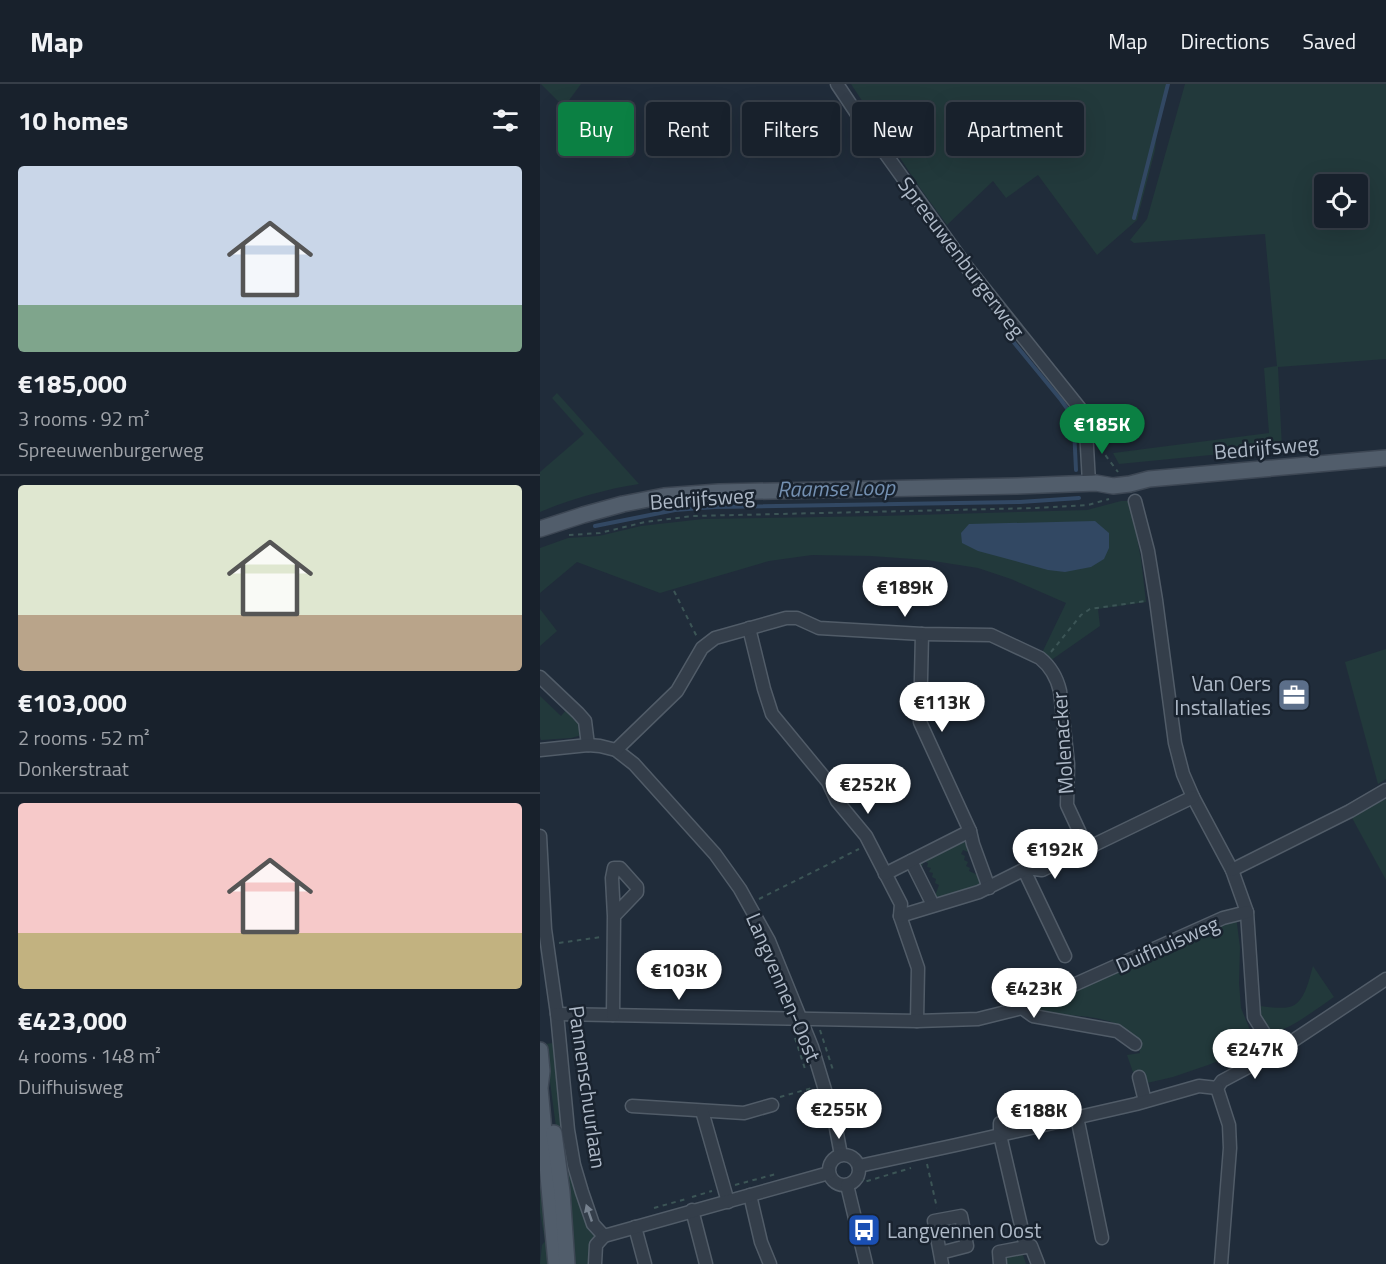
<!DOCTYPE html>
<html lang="en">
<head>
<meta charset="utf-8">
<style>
  body { margin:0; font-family:"Titillium Web",sans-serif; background:#212934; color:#f1f3f6; height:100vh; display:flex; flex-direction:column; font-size:22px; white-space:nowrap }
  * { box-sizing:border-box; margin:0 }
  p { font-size:20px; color:#9fa3a9 }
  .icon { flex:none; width:33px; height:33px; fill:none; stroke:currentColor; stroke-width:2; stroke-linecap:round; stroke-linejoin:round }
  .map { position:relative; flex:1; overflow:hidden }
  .details { display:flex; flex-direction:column; background:#18212c; width:540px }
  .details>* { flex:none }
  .banner { position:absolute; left:18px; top:18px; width:570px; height:54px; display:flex; gap:12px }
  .fabs { position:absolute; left:774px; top:90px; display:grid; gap:12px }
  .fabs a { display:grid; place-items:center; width:54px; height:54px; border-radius:6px; background:#18212c; box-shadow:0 6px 24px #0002,0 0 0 2px #363e48; font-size:30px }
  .price { position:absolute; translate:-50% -51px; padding:0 14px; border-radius:21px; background:#fff; color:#222; font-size:20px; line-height:39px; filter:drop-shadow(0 2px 3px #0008) }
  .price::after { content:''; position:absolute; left:50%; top:36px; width:18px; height:14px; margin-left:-9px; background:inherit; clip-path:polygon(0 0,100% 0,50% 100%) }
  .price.on { background:#0b8043; color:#fff }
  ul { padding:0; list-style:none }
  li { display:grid; align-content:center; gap:12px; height:318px; padding:0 18px }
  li+li { border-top:2px solid #363e48 }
  li span { display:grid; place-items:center; height:186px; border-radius:6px; color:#555 }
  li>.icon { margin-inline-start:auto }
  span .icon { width:108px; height:108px; fill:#fffc; stroke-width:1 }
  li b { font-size:26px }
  h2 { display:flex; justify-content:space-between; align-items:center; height:72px; padding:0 18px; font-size:26px }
  .pill { padding:0 21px; border-radius:6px; background:#18212c; box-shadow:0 6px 24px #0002,0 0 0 2px #363e48; font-size:21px; line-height:54px }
  .pill.on { background:#0b8043; color:#fff }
  header { display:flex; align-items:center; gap:36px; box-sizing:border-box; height:84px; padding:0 30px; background:#18212c; border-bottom:2px solid #363e48 }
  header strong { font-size:28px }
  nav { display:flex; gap:33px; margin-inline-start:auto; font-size:21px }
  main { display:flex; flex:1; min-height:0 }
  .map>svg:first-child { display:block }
  .green { fill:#22393b; fill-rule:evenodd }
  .water { fill:#324863 }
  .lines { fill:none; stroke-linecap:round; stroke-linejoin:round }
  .stream { stroke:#324863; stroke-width:4 }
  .minor-casing { stroke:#515c68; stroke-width:15 }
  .major-casing { stroke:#3d4754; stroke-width:18 }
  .path { stroke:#3c5556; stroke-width:2; stroke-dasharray:4.5 4.5; stroke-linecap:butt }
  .minor { stroke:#343e4a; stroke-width:12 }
  .major { stroke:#515d6b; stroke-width:15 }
  .oneway { fill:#77828f }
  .labels { text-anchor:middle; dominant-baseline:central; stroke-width:5; stroke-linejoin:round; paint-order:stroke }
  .street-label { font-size:21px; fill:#aeb9c7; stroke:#19232f }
  .poi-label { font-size:21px; fill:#aeb9c7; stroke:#19232f; text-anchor:end }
  .water-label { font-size:22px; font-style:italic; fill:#7490b1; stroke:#19232f }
</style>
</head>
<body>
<header>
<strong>Map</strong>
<nav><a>Map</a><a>Directions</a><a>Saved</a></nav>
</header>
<main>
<section class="details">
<h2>10 homes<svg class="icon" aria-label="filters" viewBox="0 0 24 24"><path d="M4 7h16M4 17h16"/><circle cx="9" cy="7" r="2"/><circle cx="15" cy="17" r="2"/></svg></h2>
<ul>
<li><span style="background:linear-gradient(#c9d6e8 75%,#7fa58c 0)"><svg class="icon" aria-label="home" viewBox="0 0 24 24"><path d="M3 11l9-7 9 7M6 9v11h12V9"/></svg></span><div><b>€185,000</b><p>3 rooms · 92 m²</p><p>Spreeuwenburgerweg</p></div></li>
<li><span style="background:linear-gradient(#dfe7d0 70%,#b9a48a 0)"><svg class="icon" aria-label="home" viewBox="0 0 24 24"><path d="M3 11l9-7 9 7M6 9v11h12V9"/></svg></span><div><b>€103,000</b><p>2 rooms · 52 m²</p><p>Donkerstraat</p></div></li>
<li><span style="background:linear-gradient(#f6c9c9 70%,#c2b280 0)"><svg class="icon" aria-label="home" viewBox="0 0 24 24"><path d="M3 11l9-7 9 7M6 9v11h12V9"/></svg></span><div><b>€423,000</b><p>4 rooms · 148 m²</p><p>Duifhuisweg</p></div></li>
</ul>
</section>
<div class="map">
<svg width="846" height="1180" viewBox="0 0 846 1180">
  <rect width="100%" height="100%" fill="#202c3a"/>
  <g class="green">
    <polygon points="1,0 41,0 24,23"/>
    <polygon points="311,0 629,0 618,41 615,66 597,136 557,171 498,91 466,114 453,97 407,141 380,104"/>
    <path d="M645,0H846V275L738,283L742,364L579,380L573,369L729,349L724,284L737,282L725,150L594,159L590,156L607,135ZM784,100H818V134H784Z"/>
    <path d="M17,309L99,400C66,405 31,415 0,428V388L44,350L12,314Z"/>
    <polygon points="581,417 590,417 601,475 606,518 558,525 560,542 507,579 500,573 526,519 471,495 438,484 387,476 331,472 272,471 229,477 120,509 37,478 0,509 0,464 28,454 59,452 101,442 163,435 341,432 547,426"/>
    <polygon points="0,525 17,547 0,562"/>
    <polygon points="846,565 846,695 838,700 805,578"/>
    <polygon points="0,612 21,632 27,625 39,636 42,651 31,654 1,656 0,653"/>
    <polygon points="846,715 846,796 811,732"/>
    <polygon points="420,755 428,760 431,769 423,766 421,770 425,772 424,776 428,778 426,782 430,784 429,787 440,792 441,796 438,803 399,816 395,812 399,801 395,799 396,795 392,793 393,789 389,788 391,784 387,783 388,779 384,777 381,785 378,779"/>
    <path d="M696,832L700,863L699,899L701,924L715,958L712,964L668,981L633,993L607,999L605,988L594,991L587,971L600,969C593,925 529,935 496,927V925L503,919Z"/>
    <path d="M773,882L794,913C782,921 748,947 736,947C732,947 729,945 726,945L721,933L720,922C729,923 741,925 749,923C765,920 769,895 773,882Z"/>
    <polygon points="13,959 19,1026 29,1084 56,1150 51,1162 50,1180 32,1180 24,1104 5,960"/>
    <polygon points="0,1035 12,1180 0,1180 2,1161 5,1157 0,1129"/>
    <polygon points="481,1165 486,1180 463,1180 462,1169"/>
  </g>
  <polygon class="water" points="555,437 569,449 569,464 564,475 551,483 525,488 508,486 438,467 422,459 421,449 429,440"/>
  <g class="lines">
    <g class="stream">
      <polyline points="594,134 628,0"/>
      <polyline points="471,255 521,316 531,330 534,344 536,386"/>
      <polyline points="55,442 135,426 175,423 480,418 539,414"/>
    </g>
    <defs>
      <g id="minor">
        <polyline points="297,0 317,30 426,182 542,327 546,345 549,399"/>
        <polyline points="595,417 608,467 616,516 635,659 643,690 653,713 692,786 707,828 714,933 736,968"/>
        <polyline points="209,544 224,605 232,630 288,698 297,717 326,752 361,820 360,832 378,884 377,937"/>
        <polyline points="382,550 380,638 430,747 433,760 449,804"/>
        <polyline points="0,593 38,629 45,637 48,661"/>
        <polyline points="0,666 48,661 60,662 76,666 94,680 175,770 200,805 229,857 272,963 295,1039 301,1071"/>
        <path d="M76,666L137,607L162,564L175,554L246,534H257L279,544L382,550L451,551L500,574C511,583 517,594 520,607L528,680L527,721L547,764"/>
        <polyline points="0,752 5,845 17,930 28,1046 34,1081 42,1108 53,1140 64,1152 56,1161 55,1180"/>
        <polyline points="371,777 393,821"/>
        <polyline points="484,786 525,872"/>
        <polyline points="692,786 810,727 846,706"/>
        <polyline points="345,790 430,747"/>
        <polyline points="360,832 439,808 487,784 502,786 653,713"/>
        <polyline points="482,924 493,932 577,947 595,960"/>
        <polyline points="17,930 377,937 438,935 482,924 683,834 707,828"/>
        <polyline points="73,931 74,832 72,794 74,784 80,784 97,803 97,808 74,832"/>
        <polyline points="599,993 605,1017"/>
        <polyline points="677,1004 682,997 736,968 846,895"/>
        <polyline points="677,1004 689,1041 690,1064 681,1180"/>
        <polyline points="92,1022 204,1029 232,1021"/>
        <polyline points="162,1027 188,1118"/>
        <polyline points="537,1033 562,1154"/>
        <polyline points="460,1039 460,1051 486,1163"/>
        <circle cx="304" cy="1086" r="15"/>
        <polyline points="319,1082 416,1061 596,1020 659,1002 677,1004"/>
        <polyline points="307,1101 326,1180"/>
        <polyline points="210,1111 221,1158 230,1180"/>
        <polyline points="152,1126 166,1180"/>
        <polyline points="95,1143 105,1180"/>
        <polyline points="64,1152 289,1089"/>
        <polyline points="400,1169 427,1162 421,1132 394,1137 402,1180"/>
        <polyline points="460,1180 459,1168 491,1162 498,1180"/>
      </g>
      <g id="major">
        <polyline points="0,445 43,431 83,420 124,412 179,408 477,402 556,399 573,402 590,400 609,395 846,374"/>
        <polyline points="0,966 2,987 0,1004 16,1180"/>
        <polyline points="14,1049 22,1108 27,1180"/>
      </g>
    </defs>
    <use href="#minor" class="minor-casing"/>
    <use href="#major" class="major-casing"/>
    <g class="path">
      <polyline points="560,364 578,388"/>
      <polyline points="29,451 60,449 105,438 153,432 496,424 548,421 569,415"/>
      <polyline points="134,507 157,553"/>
      <polyline points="511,568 541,531 550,525 606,517"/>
      <polyline points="219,815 319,765"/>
      <polyline points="19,859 61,853"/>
      <polyline points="280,946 293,986"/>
      <polyline points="255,954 266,988"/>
      <polyline points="240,1013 272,1004"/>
      <polyline points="387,1080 397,1124"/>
      <polyline points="320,1093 324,1098 371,1084"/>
      <polyline points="195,1101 236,1090"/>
      <polyline points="152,1113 172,1107"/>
      <polyline points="114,1124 146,1115"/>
    </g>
    <use href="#minor" class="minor"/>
    <use href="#major" class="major"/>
  </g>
  <defs><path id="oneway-solid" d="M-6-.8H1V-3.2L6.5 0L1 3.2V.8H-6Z" transform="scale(1.5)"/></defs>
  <use class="oneway" href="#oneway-solid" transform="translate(49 1129) rotate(-109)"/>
  <defs>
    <symbol id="office-square" viewBox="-11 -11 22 22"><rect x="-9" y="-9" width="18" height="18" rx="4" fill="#5c6f8a" stroke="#19232f"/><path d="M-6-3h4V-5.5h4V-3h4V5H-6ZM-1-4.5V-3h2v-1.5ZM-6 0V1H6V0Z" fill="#fff"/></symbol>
    <symbol id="bus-square" viewBox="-11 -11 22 22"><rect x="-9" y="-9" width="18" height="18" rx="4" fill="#1a4fb4" stroke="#19232f"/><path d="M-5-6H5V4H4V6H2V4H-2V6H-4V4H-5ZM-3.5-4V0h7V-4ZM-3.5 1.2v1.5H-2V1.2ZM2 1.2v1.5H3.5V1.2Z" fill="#fff"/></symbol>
  </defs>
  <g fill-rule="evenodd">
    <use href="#office-square" x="735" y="592" width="38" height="38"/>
    <use href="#bus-square" x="305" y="1127" width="38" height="38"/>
  </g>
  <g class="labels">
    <g class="street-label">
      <text transform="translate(422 173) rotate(53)">Spreeuwenburgerweg</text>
      <text transform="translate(726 363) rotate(-5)">Bedrijfsweg</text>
      <text transform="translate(162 414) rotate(-4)">Bedrijfsweg</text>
      <text transform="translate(522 659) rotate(-94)">Molenacker</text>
      <text transform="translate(627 860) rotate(-24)">Duifhuisweg</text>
      <text transform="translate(244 903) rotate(67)">Langvennen-Oost</text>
      <text transform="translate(48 1003) rotate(82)">Pannenschuurlaan</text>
    </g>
    <g class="poi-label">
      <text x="731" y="599">Van Oers<tspan x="731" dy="24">Installaties</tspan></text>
      <text x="347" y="1146" text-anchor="start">Langvennen Oost</text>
    </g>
    <g class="water-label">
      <text transform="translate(296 404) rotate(-1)">Raamse Loop</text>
    </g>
  </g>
</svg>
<div class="fabs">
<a><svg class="icon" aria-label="locate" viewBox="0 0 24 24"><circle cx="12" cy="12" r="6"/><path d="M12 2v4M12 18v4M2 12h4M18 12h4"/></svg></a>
</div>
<b class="price on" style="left:562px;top:371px">€185K</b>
<b class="price" style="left:365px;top:534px">€189K</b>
<b class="price" style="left:402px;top:649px">€113K</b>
<b class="price" style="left:328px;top:731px">€252K</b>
<b class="price" style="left:515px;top:796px">€192K</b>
<b class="price" style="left:139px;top:917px">€103K</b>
<b class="price" style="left:494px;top:935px">€423K</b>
<b class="price" style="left:715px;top:996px">€247K</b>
<b class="price" style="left:299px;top:1056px">€255K</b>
<b class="price" style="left:499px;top:1057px">€188K</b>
<div class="banner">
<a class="pill on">Buy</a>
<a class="pill">Rent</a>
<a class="pill">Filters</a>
<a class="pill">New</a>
<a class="pill">Apartment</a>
</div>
</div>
</main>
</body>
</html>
